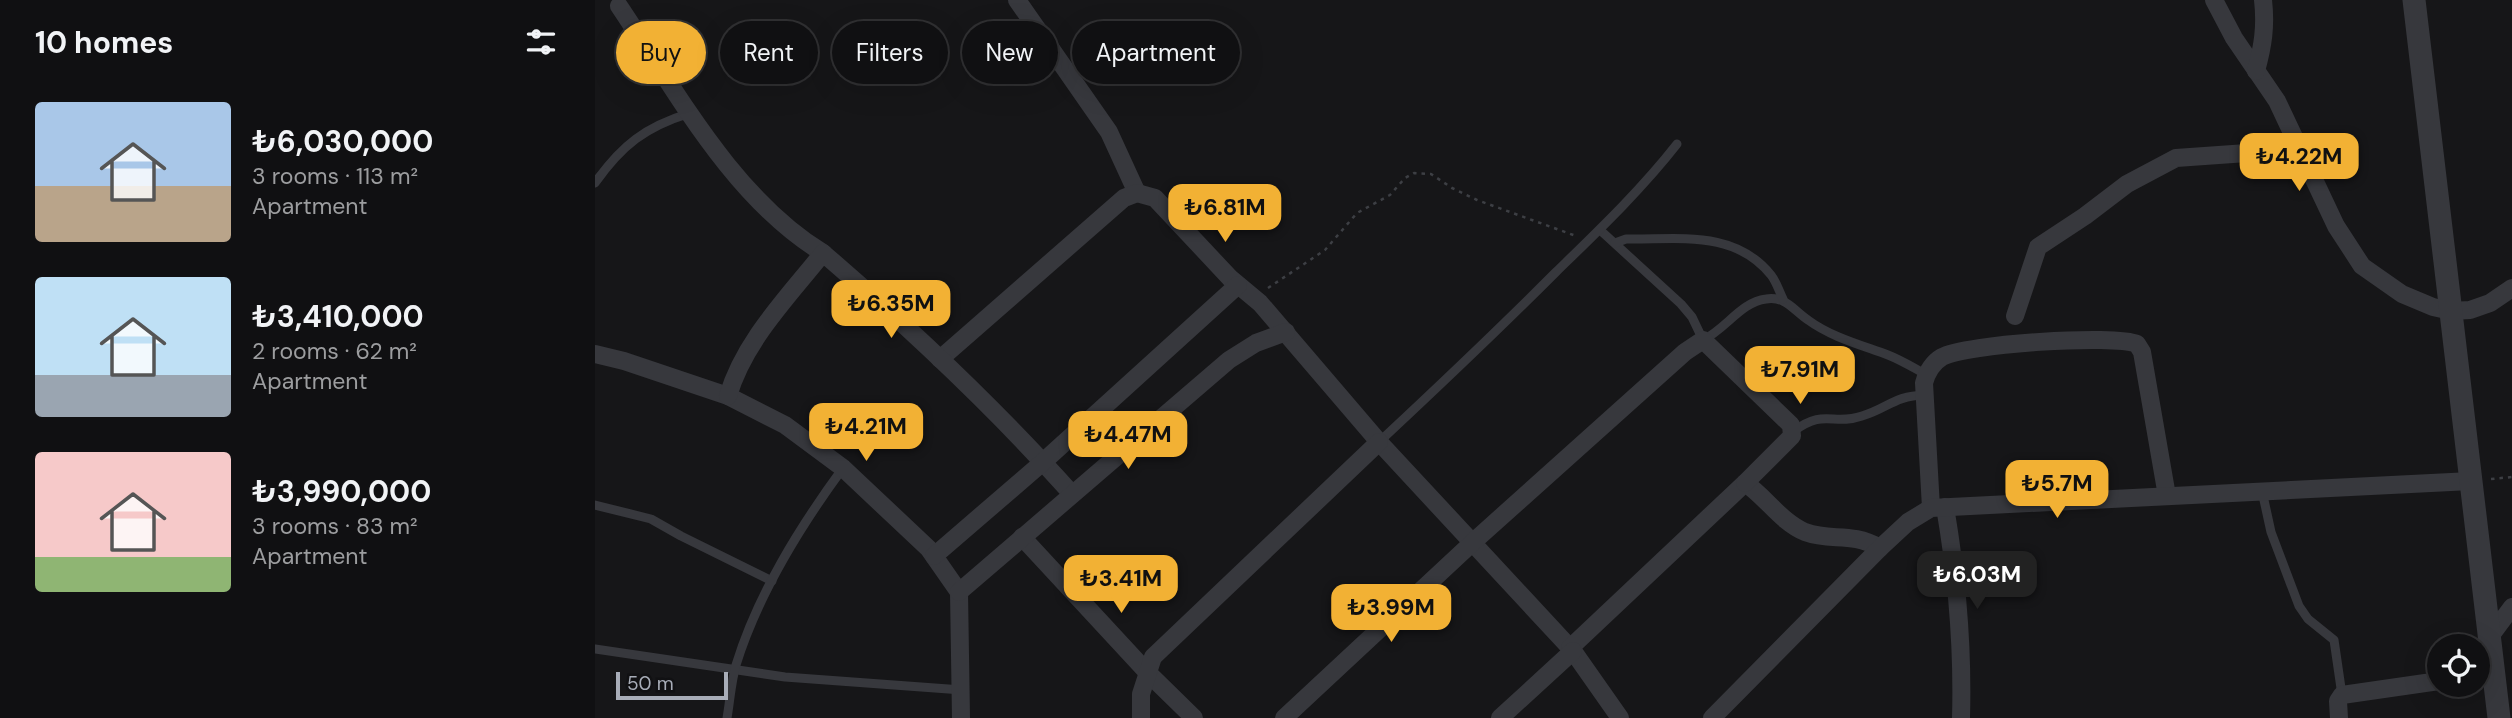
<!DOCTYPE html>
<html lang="en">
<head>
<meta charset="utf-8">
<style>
  body { margin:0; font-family:"DM Sans",sans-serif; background:#19191b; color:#f1f3f6; height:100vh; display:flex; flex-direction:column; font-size:26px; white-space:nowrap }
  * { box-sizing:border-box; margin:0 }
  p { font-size:23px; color:#9c9d9f }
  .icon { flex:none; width:38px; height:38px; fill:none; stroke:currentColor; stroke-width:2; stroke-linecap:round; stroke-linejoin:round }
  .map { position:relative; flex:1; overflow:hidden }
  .side { display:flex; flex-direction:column; background:#101012; width:595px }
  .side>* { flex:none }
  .banner { position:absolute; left:21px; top:21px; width:665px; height:63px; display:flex; gap:14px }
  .tools { position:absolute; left:1832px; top:634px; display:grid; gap:14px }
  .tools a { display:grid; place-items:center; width:63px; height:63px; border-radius:50%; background:#101012; box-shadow:0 7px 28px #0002,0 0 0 2px #303032; font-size:35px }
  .scale { position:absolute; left:21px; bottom:18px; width:112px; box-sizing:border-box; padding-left:7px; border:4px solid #a8adb8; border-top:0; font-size:19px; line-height:24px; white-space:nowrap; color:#a8adb8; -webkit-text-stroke:5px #111113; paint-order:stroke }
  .price { position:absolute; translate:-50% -60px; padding:0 16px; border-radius:14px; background:#f2b134; color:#111; font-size:23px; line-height:46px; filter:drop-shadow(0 2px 4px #0008) }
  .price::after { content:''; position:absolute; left:50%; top:42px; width:21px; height:16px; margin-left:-10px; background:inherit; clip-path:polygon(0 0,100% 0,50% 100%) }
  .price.on { background:#222; color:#fff }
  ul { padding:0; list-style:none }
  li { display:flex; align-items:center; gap:21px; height:175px; padding:0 35px }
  li span { display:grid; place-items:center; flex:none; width:196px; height:140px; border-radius:7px; color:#555 }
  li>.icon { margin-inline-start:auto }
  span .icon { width:84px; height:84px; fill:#fffc; stroke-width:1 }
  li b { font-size:30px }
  h2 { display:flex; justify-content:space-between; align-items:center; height:84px; padding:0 35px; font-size:30px }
  .pill { padding:0 24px; border-radius:32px; background:#101012; box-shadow:0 7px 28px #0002,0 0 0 2px #303032; font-size:24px; line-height:63px }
  .pill.on { background:#f2b134; color:#111 }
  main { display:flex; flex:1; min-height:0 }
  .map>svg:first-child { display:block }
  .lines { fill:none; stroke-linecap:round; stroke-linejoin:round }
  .path { stroke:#3d3f44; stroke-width:2.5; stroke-dasharray:3.5 5; stroke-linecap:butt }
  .service { stroke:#37383d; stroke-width:9 }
  .minor { stroke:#37383d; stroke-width:18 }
  .tertiary { stroke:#37383d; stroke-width:23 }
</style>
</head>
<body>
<main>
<section class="side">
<h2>10 homes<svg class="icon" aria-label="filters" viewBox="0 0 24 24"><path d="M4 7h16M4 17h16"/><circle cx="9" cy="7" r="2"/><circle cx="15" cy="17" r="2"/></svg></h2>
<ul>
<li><span style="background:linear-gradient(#a9c7e8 60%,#b9a48a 0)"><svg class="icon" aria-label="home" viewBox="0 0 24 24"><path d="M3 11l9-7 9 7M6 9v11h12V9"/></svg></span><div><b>₺6,030,000</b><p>3 rooms · 113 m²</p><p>Apartment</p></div></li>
<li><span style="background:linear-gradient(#bfe0f5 70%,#9aa5b1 0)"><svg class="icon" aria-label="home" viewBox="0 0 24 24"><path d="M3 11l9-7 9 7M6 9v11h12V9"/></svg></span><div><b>₺3,410,000</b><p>2 rooms · 62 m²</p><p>Apartment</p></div></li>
<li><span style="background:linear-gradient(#f6c9c9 75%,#8fb573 0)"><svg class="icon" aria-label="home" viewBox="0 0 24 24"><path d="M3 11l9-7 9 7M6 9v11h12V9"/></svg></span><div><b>₺3,990,000</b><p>3 rooms · 83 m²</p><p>Apartment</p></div></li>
</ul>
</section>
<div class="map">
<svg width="1917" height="718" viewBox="0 0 1917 718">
  <rect width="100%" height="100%" fill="#161618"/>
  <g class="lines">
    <g class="path">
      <polyline points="673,288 730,250 762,213 795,195 810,178 819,173 836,174 857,188 882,200 981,236"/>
      <polyline points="1896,479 1917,477"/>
    </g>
    <g class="service">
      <path d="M0,183C27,145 50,127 95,113"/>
      <path d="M1005,230L1086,304L1097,317L1108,340C1131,329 1146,302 1171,299C1191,296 1198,310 1213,320C1236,337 1266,345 1293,355C1306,360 1319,368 1332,375"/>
      <path d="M1020,243L1031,239C1083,240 1139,229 1176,275C1181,281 1184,291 1188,299"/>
      <path d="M1199,431C1230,408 1237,426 1267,416C1294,408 1298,396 1330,395"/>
      <path d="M784,442C844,386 903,330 961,272C1003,231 1046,190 1082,144"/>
      <polyline points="1667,491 1676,532 1704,606 1713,619 1739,640 1747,695"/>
      <polyline points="0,505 56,519 86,536 177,581"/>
      <polyline points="0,649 190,677 367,690"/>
      <path d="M132,718C135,701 136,682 141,665C163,594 204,528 248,468"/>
    </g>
    <g class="minor">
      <polyline points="422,0 514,132 542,193"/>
      <polyline points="1619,0 1639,38 1682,101 1741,226 1767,266 1807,294 1838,307 1856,311 1875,310 1895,303 1917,288"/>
      <path d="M24,6C82,92 138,198 228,253"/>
      <path d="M1661,71C1668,46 1671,26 1668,0"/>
      <polyline points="1420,316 1443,247 1490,216 1532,184 1581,158 1652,153 1696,158 1712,173"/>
      <polyline points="0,354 29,361 133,396 190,425 248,468 334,549 364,592 366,718"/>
      <polyline points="345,359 529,198 542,193 560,198 635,278 665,303 784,442 978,651 1025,718"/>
      <path d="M133,396C149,341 193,297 228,253C315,328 400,408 477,494"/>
      <path d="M1350,507C1362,577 1368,647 1366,718"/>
      <path d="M1336,508L1329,383C1332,372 1337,363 1347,357C1370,344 1520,334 1542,344L1547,352L1572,496"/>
      <polyline points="427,537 551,671 599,718"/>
      <polyline points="339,556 448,462 643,285"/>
      <polyline points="364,592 634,360 661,343 691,332"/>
      <polyline points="1894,638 1917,607"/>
      <path d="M975,648L1150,483C1171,497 1186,522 1210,532C1237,542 1255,531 1285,548"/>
      <polyline points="546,718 546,694 558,657 784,442"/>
      <polyline points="689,718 877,543 1090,352 1108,340 1196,425 1197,436 1150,483"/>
      <polyline points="905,718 978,651"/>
      <polyline points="1117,718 1285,548 1313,522 1336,508 1876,481"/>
      <polyline points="1744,718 1743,701 1747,695 1844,681"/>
    </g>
    <polyline class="tertiary" points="1819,0 1904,718"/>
  </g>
</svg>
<div class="tools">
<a><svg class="icon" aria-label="locate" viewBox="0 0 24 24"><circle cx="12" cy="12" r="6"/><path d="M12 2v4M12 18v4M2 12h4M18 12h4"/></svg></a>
</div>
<div class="scale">50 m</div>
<b class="price" style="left:1704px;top:193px">₺4.22M</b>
<b class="price" style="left:630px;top:244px">₺6.81M</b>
<b class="price" style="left:296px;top:340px">₺6.35M</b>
<b class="price" style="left:1205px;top:406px">₺7.91M</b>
<b class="price" style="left:271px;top:463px">₺4.21M</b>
<b class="price" style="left:533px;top:471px">₺4.47M</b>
<b class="price" style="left:1462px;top:520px">₺5.7M</b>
<b class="price on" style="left:1382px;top:611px">₺6.03M</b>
<b class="price" style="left:526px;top:615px">₺3.41M</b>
<b class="price" style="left:796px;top:644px">₺3.99M</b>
<div class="banner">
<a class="pill on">Buy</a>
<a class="pill">Rent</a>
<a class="pill">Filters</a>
<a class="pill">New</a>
<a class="pill">Apartment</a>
</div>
</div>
</main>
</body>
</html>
